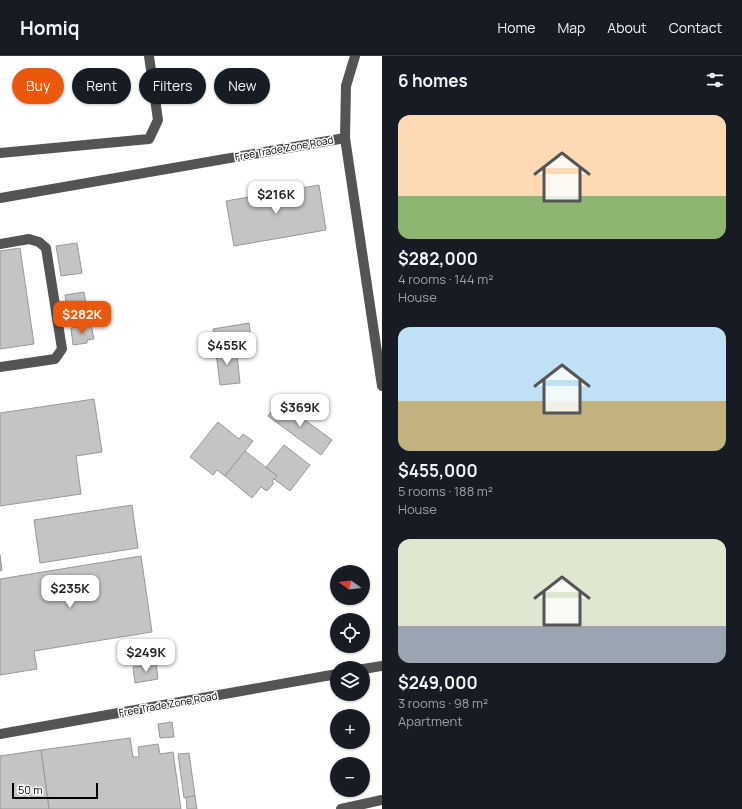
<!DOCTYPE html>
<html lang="en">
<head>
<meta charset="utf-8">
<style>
  body { margin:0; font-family:Manrope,sans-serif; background:#242831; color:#f1f3f6; height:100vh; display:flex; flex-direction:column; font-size:15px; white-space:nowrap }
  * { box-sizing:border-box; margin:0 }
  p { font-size:13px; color:#9ea1a6 }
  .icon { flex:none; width:22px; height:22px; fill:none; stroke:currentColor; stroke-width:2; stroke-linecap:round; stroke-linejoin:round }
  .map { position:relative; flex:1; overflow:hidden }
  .drawer { display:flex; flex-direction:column; background:#171b24; width:360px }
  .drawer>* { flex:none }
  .hud { position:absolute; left:12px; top:12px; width:310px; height:36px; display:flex; gap:8px }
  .needle { width:26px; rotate:285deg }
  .fabs { position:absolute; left:330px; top:509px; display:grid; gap:8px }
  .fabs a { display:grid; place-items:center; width:40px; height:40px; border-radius:50%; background:#171b24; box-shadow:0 1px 3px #0004; font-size:20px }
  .scale { position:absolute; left:12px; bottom:10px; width:86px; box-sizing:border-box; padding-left:4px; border:2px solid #000; border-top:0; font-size:11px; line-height:14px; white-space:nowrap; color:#000; -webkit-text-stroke:3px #fff; paint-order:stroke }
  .price { position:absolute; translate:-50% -34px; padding:0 9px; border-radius:8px; background:#fff; color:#222; font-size:13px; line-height:26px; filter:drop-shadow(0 1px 2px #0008) }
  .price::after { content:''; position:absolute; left:50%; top:24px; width:12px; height:9px; margin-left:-6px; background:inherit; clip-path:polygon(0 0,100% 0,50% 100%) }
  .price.on { background:#ea580c; color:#fff }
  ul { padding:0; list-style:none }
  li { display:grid; align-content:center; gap:8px; height:212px; padding:0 16px }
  li span { display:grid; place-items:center; height:124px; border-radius:12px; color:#555 }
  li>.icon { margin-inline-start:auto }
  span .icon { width:72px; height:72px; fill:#fffc; stroke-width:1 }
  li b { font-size:17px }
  h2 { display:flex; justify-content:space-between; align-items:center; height:48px; padding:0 16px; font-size:17px }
  .pill { padding:0 14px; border-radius:18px; background:#171b24; box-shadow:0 1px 3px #0004; font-size:14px; line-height:36px }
  .pill.on { background:#ea580c; color:#fff }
  header { display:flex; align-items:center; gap:24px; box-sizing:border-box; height:56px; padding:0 20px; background:#171b24; border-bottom:1px solid #363941 }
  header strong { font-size:19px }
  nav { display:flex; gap:22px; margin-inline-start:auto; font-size:14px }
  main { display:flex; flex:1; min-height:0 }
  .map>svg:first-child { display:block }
  .building { fill:#c4c4c4; stroke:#989898 }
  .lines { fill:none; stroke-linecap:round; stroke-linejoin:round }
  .minor { stroke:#545454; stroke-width:10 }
  .labels { text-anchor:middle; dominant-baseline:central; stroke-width:3; stroke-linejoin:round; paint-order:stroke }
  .street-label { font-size:10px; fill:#000; stroke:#fff }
</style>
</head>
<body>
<header>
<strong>Homiq</strong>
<nav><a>Home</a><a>Map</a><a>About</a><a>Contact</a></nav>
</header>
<main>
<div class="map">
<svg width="382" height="753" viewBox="0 0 382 753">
  <rect width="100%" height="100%" fill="#fff"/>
  <g class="building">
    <polygon points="319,129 326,174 234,190 226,145"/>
    <polygon points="77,187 82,217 61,220 56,190"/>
    <polygon points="20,192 34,288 0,293 0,195"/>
    <polygon points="84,236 88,261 69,264 65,239"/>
    <polygon points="249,267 251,282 216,288 213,273"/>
    <polygon points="91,269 94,283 87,284 87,287 73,289 71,272"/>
    <polygon points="227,288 230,299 237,299 240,327 220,329 217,304 213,292"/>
    <polygon points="94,343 102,396 76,400 81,438 0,450 0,357"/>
    <polygon points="279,345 332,384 321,399 268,360"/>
    <polygon points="218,366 239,383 243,378 253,385 225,420 217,414 213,419 190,401"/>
    <polygon points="284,389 310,409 290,435 274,423 277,420 266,411"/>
    <polygon points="245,395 277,420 272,425 274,427 267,435 261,431 252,442 225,420"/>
    <polygon points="132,449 138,492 40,507 34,464"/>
    <polygon points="0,499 2,514 0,515"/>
    <polygon points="141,500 152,576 34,595 37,613 0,619 0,523"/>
    <polygon points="156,607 158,623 135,627 133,611"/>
    <polygon points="172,666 174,681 160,682 158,668"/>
    <polygon points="130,682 133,701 139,701 138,691 158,688 160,698 173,696 181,753 49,753 41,694"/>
    <polygon points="41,694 49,753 0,753 0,700"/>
    <polygon points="189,697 195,740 184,742 178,698"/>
    <polygon points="195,740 197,753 187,753 186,741"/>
  </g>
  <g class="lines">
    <g class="minor">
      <polyline points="355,0 346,30 345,82 382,330"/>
      <polyline points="0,97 149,83 158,64 149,0"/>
      <polyline points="0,142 345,82"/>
      <polyline points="0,188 29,183 39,186 46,192 62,293 55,303 0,311"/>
      <polyline points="363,613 382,610"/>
      <polyline points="0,678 337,618"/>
      <polyline points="341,753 382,744"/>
    </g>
  </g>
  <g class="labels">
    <g class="street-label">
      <text transform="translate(284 92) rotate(-10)">Free Trade Zone Road</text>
      <text transform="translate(168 648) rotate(-10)">Free Trade Zone Road</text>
    </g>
  </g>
</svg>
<div class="fabs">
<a><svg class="needle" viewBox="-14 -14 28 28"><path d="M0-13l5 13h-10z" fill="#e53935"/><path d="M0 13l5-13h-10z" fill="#9ea1a6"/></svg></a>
<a><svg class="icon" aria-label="locate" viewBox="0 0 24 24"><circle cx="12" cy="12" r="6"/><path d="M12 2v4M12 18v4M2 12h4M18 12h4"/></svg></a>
<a><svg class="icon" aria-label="layers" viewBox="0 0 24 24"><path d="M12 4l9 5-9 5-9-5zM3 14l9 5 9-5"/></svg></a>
<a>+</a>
<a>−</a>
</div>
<div class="scale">50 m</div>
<b class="price" style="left:276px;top:159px">$216K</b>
<b class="price on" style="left:82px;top:279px">$282K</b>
<b class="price" style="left:227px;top:310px">$455K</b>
<b class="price" style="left:300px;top:372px">$369K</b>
<b class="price" style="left:70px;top:553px">$235K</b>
<b class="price" style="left:146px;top:617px">$249K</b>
<div class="hud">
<a class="pill on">Buy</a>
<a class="pill">Rent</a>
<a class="pill">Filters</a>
<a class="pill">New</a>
</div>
</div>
<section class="drawer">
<h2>6 homes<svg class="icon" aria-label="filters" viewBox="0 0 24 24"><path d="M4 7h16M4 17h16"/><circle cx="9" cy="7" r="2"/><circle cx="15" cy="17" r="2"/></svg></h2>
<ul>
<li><span style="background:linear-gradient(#ffd9b3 65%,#8fb573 0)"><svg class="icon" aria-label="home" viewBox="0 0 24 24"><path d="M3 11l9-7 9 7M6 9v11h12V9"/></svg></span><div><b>$282,000</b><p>4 rooms · 144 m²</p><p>House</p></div></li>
<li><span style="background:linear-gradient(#bfe0f5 60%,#c2b280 0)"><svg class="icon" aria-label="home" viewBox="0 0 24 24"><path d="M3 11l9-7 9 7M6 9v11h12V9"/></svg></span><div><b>$455,000</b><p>5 rooms · 188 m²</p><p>House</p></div></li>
<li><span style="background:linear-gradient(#dfe7d0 70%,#9aa5b1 0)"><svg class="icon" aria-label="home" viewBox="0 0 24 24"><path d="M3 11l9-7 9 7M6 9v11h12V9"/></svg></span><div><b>$249,000</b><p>3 rooms · 98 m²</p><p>Apartment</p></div></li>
</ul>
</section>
</main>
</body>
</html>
